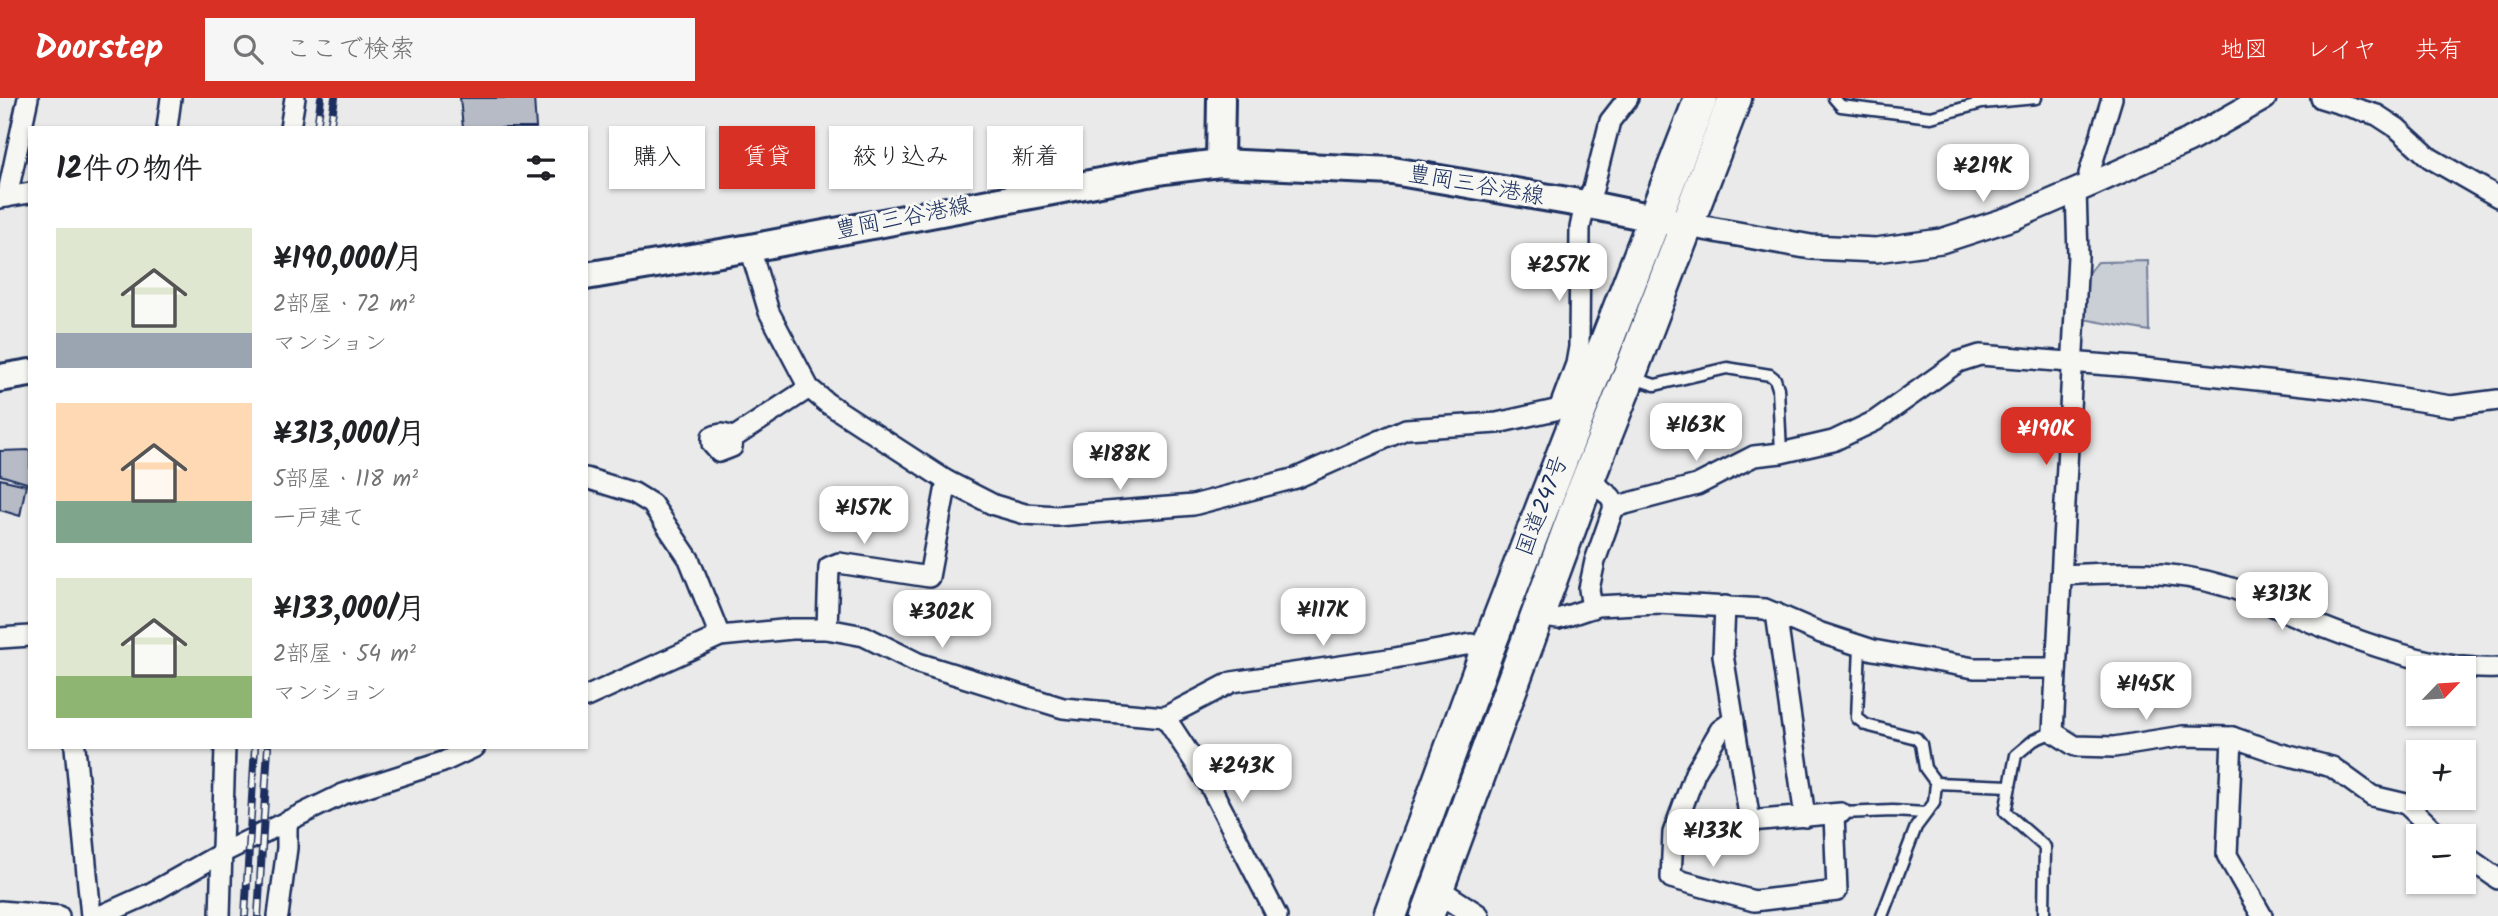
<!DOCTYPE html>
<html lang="ja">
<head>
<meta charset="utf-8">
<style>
  body { margin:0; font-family:Kalam,"Klee One",sans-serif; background:#f6f6f6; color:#202124; height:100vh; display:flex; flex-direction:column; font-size:26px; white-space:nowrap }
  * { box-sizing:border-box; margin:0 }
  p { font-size:23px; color:#757577 }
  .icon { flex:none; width:38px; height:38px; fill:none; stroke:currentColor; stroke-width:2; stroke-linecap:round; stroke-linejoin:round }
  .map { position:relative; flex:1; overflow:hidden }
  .side { position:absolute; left:28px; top:28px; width:560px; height:623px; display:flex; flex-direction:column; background:#fff; border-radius:0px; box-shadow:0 2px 5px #0004 }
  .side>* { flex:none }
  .banner { position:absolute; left:609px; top:28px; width:665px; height:63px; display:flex; gap:14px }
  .needle { width:46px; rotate:65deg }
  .buttons { position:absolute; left:2406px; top:558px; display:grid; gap:14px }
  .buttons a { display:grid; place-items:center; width:70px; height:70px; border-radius:0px; background:#fff; box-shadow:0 2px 5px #0004; font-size:35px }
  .price { position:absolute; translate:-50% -60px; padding:0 16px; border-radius:14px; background:#fff; color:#222; font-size:23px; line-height:46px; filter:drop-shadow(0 2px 4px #0008) }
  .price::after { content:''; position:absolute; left:50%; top:42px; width:21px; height:16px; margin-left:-10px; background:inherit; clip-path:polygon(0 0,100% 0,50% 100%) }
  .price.current { background:#d93025; color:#fff }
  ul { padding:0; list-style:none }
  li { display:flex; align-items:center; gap:21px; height:175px; padding:0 28px }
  li span { display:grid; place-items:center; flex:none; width:196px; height:140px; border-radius:0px; color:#555 }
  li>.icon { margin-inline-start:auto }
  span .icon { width:84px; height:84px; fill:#fffc; stroke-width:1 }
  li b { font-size:30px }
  h2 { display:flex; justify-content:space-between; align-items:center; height:84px; padding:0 28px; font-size:30px }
  .chip { padding:0 24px; border-radius:0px; background:#fff; box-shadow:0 2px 5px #0004; font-size:24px; line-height:63px }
  .chip.current { background:#d93025; color:#fff }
  header { display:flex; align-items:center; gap:42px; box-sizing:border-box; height:98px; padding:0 35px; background:#d93025; color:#fff }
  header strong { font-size:33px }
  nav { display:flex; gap:38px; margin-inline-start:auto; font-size:24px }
  .search { width:490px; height:63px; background:#f6f6f6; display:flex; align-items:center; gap:18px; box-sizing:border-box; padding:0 24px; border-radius:0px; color:#757577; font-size:26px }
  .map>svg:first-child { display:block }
  .green { fill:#caced5; stroke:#727e9a; stroke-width:2 }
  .building { fill:#b6bbc6; stroke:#1b2f5e; stroke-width:2 }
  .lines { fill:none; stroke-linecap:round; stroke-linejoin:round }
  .service-casing { stroke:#1b2f5e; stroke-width:15 }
  .minor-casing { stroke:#1b2f5e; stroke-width:24 }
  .tertiary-casing { stroke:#1b2f5e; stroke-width:28 }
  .secondary-casing { stroke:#1b2f5e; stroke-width:32 }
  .trunk-casing { stroke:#1b2f5e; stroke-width:37 }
  .service { stroke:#f6f6f2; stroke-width:10 }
  .minor { stroke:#f6f6f2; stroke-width:19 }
  .tertiary { stroke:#f6f6f2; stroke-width:23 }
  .secondary { stroke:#f6f6f2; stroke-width:26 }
  .trunk { stroke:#f6f6f2; stroke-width:32 }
  .rail-casing { stroke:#1b2f5e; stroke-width:8 }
  .rail { stroke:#f6f6f2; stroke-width:5; stroke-dasharray:16; stroke-linecap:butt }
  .labels { text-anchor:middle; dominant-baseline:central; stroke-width:6; stroke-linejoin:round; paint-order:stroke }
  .street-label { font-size:23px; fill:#1b2f5e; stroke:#f6f6f2 }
</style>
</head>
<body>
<header>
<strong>Doorstep</strong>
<div class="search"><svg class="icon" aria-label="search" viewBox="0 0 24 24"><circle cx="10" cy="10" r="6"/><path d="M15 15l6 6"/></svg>ここで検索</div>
<nav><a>地図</a><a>レイヤ</a><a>共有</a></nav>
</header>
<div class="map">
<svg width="2498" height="818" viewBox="0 0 2498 818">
  <rect width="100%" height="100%" fill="#e9eae9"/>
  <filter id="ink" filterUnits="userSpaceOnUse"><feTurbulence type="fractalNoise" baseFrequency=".0143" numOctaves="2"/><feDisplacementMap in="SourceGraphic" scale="14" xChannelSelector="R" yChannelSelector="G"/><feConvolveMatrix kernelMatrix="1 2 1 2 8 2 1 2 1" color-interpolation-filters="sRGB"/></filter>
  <g filter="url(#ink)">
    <polygon class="green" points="2148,163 2149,233 2083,221 2083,180 2098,164"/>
    <g class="building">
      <polygon points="460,0 534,0 536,30 463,30"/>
      <polygon points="30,352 30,386 0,377 0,353"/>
      <polygon points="0,381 26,387 20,418 0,412"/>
    </g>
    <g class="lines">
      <defs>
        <g id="service">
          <polyline points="1834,0 1841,8 1931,19 1982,5 2036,0"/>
          <polyline points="1633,280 1655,287 1727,270 1770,277 1775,281 1778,290 1781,355"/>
          <polyline points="1860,548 1857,620 1866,627 1916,640 1921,646 1925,670 1936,685 1934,705 1916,729 1882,818"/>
          <polyline points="1936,685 2010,688"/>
          <polyline points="1841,715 1893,713 1925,715"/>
          <polyline points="2044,818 2045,749 2005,714 2016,657 2034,642 2053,634"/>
        </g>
        <g id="minor">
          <polyline points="2321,0 2377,17 2397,30 2430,60 2498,99"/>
          <polyline points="167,30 171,0"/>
          <polyline points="290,30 295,0"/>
          <polyline points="2094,85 2089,76 2112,0"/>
          <polyline points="2076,92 2078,158 2053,634 2075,648 2114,649 2183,638 2232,639 2278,655 2332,669 2372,698 2406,706 2440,738"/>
          <polyline points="7,99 28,0"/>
          <polyline points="0,100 30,95"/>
          <polyline points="750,150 769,214 809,290 827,305 947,383 994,407 1025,416 1057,418 1193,407 1296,380 1406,331 1497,325 1582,306"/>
          <polyline points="1559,311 1576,266 1579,249 1580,130 1585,106 1593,91 1610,23 1628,0"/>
          <path d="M733,340C725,335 721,335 712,339V346L719,354L732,349L733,340L809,290"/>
          <polyline points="586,380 634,395 652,406 689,461 720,538"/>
          <polyline points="1588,381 1611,399 1614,409 1595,463 1589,491 1592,510"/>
          <polyline points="1614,409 1697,387 1754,358 1781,355 1833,343 1875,323 1958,264 1980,257 2134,269 2351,292 2451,308 2498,302"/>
          <path d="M2062,477C2120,474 2168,471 2225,488C2247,494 2268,506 2289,515C2345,539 2437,574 2498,570"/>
          <polyline points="1725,508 1723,557 1750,723 1841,715"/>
          <polyline points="1776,515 1805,719"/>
          <polyline points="1538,518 1558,521 1597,508 1657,505 1765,511 1821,535 1873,552 1974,570 2056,570"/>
          <polyline points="827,531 829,469 839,465 929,479 947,383"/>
          <polyline points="0,540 30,538"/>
          <polyline points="586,599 720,538 792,531 827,531 864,538 918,565 1063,610 1165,619 1232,584 1395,560 1471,546 1486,555"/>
          <polyline points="1165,619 1209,686 1277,818"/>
          <polyline points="1734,622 1720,632 1695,675 1673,735 1671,780 1754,803 1837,793 1834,716"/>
          <polyline points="2232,639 2227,757 2262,818"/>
          <polyline points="75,649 91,818"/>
          <polyline points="2464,757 2498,781"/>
          <polyline points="0,813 59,818"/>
          <polyline points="100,818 149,796 222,755 343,696 443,664 475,649"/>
          <polyline points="220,818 225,649"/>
          <polyline points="278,818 287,750 287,723"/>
        </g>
        <g id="tertiary">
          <polyline points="1687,127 1811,149 1876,152 1941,143 2015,119 2094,85 2188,43 2264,0"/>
          <polyline points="1437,792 1477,818"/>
        </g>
        <g id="secondary">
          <polyline points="1220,65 1221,0"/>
          <polyline points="586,178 750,150 1164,72 1220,65 1393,73 1585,106 1687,127"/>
          <polyline points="0,280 30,275"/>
        </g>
        <g id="trunk">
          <polyline points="1390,818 1486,555 1701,0"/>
          <polyline points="1427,818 1581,399 1629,278 1735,0"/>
        </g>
      </defs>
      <use href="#service" class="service-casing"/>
      <use href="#minor" class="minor-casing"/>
      <use href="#tertiary" class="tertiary-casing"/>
      <use href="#secondary" class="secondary-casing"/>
      <use href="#trunk" class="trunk-casing"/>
      <use href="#service" class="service"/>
      <use href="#minor" class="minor"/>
      <use href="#tertiary" class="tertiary"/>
      <use href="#secondary" class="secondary"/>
      <use href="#trunk" class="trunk"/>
      <defs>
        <g id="rail">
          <polyline points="317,30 321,0"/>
          <polyline points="330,30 335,0"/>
          <polyline points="245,818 255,649"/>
          <polyline points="258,818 268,649"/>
        </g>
      </defs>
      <use href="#rail" class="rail-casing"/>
      <use href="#rail" class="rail"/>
    </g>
  </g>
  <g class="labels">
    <g class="street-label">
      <text transform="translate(1476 88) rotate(10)">豊岡三谷港線</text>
      <text transform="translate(903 121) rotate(-11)">豊岡三谷港線</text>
      <text transform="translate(1543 408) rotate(-69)">国道247号</text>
    </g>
  </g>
</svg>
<div class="buttons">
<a><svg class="needle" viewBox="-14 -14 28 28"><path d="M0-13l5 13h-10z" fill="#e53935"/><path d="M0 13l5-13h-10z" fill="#757577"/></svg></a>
<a>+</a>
<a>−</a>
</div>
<b class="price" style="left:1983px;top:106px">¥219K</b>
<b class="price" style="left:1559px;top:205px">¥257K</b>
<b class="price" style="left:1696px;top:365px">¥163K</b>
<b class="price current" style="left:2046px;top:369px">¥190K</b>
<b class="price" style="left:1120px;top:394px">¥188K</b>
<b class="price" style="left:864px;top:448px">¥157K</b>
<b class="price" style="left:2282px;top:534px">¥313K</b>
<b class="price" style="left:1323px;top:550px">¥117K</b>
<b class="price" style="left:942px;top:552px">¥302K</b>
<b class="price" style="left:2146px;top:624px">¥145K</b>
<b class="price" style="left:1242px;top:706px">¥243K</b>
<b class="price" style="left:1713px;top:771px">¥133K</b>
<div class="banner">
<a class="chip">購入</a>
<a class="chip current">賃貸</a>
<a class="chip">絞り込み</a>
<a class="chip">新着</a>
</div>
<section class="side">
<h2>12件の物件<svg class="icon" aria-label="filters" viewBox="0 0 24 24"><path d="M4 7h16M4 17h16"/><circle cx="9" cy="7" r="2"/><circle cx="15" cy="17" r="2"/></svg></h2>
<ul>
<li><span style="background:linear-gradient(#dfe7d0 75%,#9aa5b1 0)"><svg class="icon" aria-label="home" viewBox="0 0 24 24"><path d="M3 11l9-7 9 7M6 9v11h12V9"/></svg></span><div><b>¥190,000/月</b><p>2部屋 · 72 m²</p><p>マンション</p></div></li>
<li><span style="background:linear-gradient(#ffd9b3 70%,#7fa58c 0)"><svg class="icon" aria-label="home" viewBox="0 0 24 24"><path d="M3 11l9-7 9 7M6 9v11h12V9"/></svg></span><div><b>¥313,000/月</b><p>5部屋 · 118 m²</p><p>一戸建て</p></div></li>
<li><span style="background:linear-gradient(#dfe7d0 70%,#8fb573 0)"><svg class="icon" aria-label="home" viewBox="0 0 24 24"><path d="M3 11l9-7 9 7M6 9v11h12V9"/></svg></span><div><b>¥133,000/月</b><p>2部屋 · 54 m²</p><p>マンション</p></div></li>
</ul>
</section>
</div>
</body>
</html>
